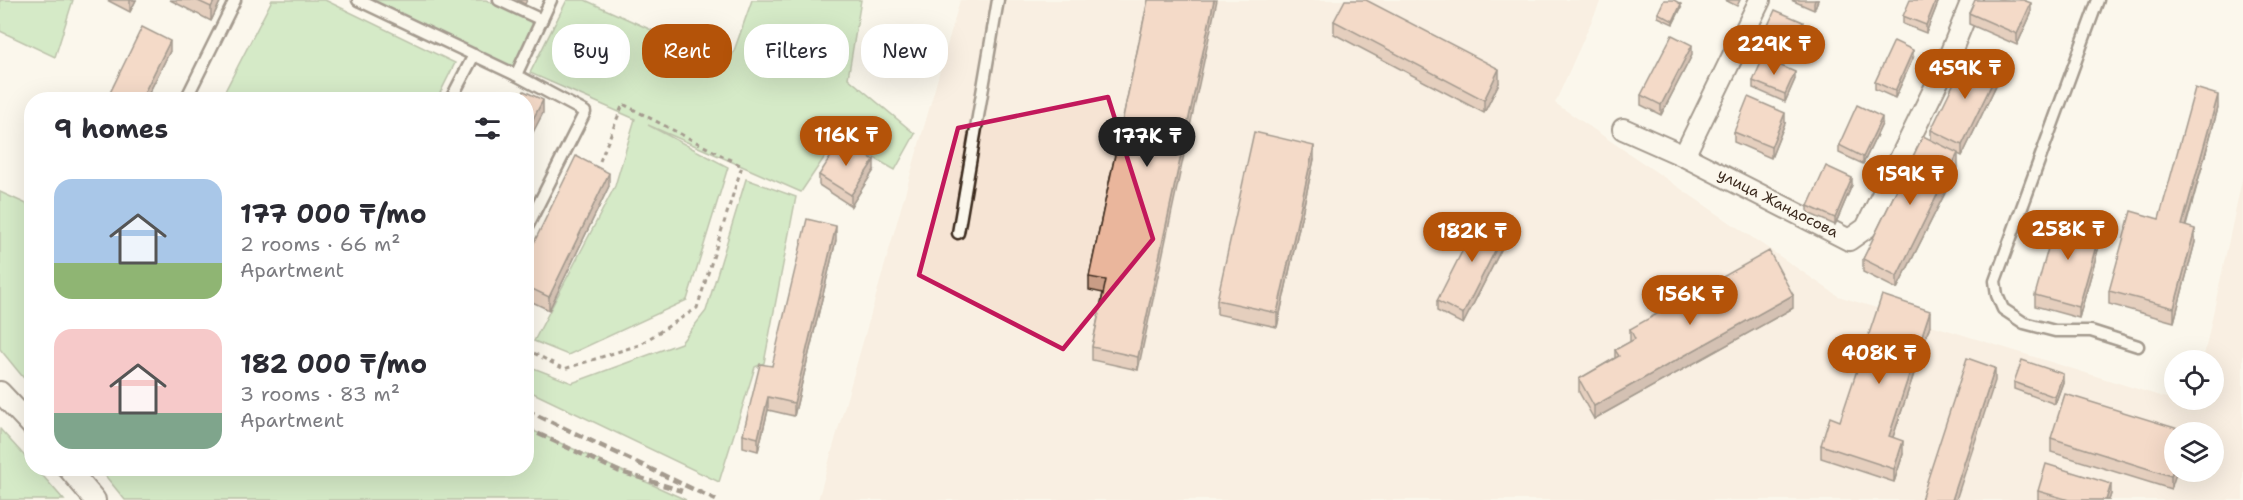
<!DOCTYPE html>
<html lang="en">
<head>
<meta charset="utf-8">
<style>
  body { margin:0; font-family:"Shantell Sans",sans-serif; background:#f7f7f7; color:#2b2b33; height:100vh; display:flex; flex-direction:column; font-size:22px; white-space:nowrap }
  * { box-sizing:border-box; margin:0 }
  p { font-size:20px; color:#7c7c81 }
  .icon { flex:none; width:33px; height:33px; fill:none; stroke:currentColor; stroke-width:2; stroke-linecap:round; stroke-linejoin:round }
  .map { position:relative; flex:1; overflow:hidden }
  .side { position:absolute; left:24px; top:92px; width:510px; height:384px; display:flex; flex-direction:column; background:#fff; border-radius:24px; box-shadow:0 6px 24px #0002 }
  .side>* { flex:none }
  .guide { position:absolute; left:552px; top:24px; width:570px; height:54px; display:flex; gap:12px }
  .buttons { position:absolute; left:2164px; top:350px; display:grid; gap:12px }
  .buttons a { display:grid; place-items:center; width:60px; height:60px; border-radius:50%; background:#fff; box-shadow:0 6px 24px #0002; font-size:30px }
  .price { position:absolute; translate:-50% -51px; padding:0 14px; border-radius:21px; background:#b45309; color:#fff; font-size:20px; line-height:39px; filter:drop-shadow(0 2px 3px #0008) }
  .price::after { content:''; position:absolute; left:50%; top:36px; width:18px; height:14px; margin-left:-9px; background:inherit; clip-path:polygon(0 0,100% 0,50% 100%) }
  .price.selected { background:#222; color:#fff }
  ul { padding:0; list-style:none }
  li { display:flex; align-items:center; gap:18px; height:150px; padding:0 30px }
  li span { display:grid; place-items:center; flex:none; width:168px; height:120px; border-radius:18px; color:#555 }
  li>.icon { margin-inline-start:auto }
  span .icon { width:72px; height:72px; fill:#fffc; stroke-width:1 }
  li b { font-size:26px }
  h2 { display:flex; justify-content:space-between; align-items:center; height:72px; padding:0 30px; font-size:26px }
  .tag { padding:0 21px; border-radius:24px; background:#fff; box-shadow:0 6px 24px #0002; font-size:21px; line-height:54px }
  .tag.selected { background:#b45309; color:#fff }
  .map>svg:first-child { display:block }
  .built { fill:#f6e4d4; fill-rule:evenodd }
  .green { fill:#a7d99a; stroke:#71825c; stroke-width:1.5 }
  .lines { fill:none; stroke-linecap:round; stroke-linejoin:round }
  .service-casing { stroke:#3b2a1e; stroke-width:15 }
  .minor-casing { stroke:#3b2a1e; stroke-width:24 }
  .path { stroke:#3b2a1e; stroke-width:3; stroke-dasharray:4.5 4.5; stroke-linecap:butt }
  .service { stroke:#fbf7ec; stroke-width:10 }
  .minor { stroke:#fbf7ec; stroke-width:20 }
  .rail { stroke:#3b2a1e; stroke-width:4.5; stroke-dasharray:9 4.5; stroke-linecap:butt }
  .wall { fill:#c99d86; stroke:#3b2a1e; stroke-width:1.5 }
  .shaded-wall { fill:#a47f6d; stroke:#3b2a1e; stroke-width:1.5 }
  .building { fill:#eab69c; stroke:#3b2a1e; stroke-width:1.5 }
  .marked { fill:none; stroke:#c2185b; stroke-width:4.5; stroke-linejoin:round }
  .labels { text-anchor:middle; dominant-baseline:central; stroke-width:4.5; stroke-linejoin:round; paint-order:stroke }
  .street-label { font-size:15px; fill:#3b2a1e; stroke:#fbf7ec }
</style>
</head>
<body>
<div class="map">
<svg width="2243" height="500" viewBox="0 0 2243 500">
  <rect width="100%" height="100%" fill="#fbf7ec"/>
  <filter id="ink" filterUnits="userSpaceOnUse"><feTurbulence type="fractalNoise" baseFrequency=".0167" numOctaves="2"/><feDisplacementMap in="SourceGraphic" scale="12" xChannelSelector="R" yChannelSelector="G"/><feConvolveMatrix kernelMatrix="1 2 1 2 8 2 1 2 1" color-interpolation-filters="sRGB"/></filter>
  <g filter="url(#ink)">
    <path class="built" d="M960,0H1601L1555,103L1838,296L2192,406L2194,399H2214V360H2203L2243,175V500H818ZM2175,432H2214V471H2175Z"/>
    <g class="green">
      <polygon points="0,0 73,0 55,57 0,31"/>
      <polygon points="272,0 325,0 455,63 437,99 228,99 223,95"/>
      <polygon points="372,0 486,0 535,23 513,67"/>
      <polygon points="567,0 585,0 729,65 752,0 861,0 848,78 915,134 895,170 838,137 801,192 648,125 728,167 687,300 568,355 534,341 615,186 635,119 530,73"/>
      <polygon points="746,179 796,197 764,363 755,367 719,482 527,390 526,365 572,383 681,343 706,311"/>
      <polygon points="0,192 31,206 31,387 0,349"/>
      <polygon points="527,428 686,500 125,500 99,468 526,468"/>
      <polygon points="0,429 31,463 32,468 36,468 64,500 0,500"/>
    </g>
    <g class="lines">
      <defs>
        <g id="service">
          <polyline points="358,0 516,75 551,0"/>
          <polyline points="499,0 542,20"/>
          <polyline points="2098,0 1995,281 1997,295 2003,309 2024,323 2055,331 2091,331 2138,346"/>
          <polyline points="516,75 585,112 526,229"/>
          <polyline points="186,99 235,0"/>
          <polyline points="451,99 474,55"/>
          <polyline points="958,233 998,0"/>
        </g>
        <g id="minor">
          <polyline points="1623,129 1684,156 1849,240 1866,228 1944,69 1972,0"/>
          <polyline points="1684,156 1760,0"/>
          <polyline points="0,392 32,426"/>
          <polyline points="68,468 95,500"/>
        </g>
      </defs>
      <use href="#service" class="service-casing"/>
      <use href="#minor" class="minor-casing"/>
      <polyline class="path" points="526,349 564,369 639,345 697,308 742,166 623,104 600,161"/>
      <use href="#service" class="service"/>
      <use href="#minor" class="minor"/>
      <g class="rail">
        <polyline points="526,410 716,500"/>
        <polyline points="526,428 618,471 682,491"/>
      </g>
    </g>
    <g class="wall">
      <polygon points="107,0 136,0 130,12"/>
      <polygon points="170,0 221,0 211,21"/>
      <polygon points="517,0 527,0 525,4"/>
      <polygon points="1148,0 1138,370 1092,360 1092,347 1103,293 1089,290 1089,277"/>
      <polygon points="1725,0 1740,0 1737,6"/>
      <polygon points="1791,0 1818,0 1814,10"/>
      <polygon points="1939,0 1926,33 1903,24 1903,16"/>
      <polygon points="1681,8 1673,24 1658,17 1658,13"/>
      <polygon points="1969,13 2031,14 2017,45 1969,24"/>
      <polygon points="1334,21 1499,83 1484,113 1334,34"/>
      <polygon points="1803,29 1793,52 1765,39 1765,32"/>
      <polygon points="170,51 146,99 109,99 109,95"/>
      <polygon points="1692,55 1661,115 1641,105 1641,95"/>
      <polygon points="1913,58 1895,98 1875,89 1875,82"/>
      <polygon points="1795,79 1785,102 1753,88 1753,81"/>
      <polygon points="1999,79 1962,156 1948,149 1958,167 1897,289 1863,272 1863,259 1931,141 1931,130"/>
      <polygon points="2218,108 2186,226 2195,242 2174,322 2109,304 2109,291 2159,219"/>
      <polygon points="1785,123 1771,158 1734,142 1734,132"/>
      <polygon points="1882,124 1863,164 1839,153 1839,145"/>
      <polygon points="1314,159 1277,327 1217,314 1217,300"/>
      <polygon points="874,170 851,206 819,185 819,175"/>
      <polygon points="1852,185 1835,225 1808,213 1808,206"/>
      <polygon points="609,186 549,310 526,299 526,259"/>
      <polygon points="1508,236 1463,324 1437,311 1437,301"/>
      <polygon points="2101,239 2079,318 2035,306 2035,295"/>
      <polygon points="836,240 794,416 768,410 758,451 743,447 743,434 772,366"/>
      <polygon points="1793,308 1594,419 1579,392 1579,379 1615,358 1615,350 1630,342 1630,329"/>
      <polygon points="1930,325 1893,437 1903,454 1894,482 1821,458 1821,445 1840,421"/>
      <polygon points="2014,382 2063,382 2055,404 2014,389"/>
      <polygon points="2185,431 2171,489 2051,452 2051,438"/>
      <polygon points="2038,491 2111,494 2109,500 2038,500"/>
    </g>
    <g class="shaded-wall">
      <polygon points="130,0 136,0 130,12"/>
      <polygon points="215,0 221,0 211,21 211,7"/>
      <polygon points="1214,0 1217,0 1138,370 1138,357"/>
      <polygon points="1815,0 1818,0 1814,10 1814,3"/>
      <polygon points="1936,0 1939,0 1926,33 1926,25"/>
      <polygon points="2031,3 2031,14 2017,45 2017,34"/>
      <polygon points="1681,4 1681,8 1673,24 1673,21"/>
      <polygon points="1803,22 1803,29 1793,52 1793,45"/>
      <polygon points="170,41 170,51 146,99 141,99"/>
      <polygon points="1692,45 1692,55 1661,115 1661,105"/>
      <polygon points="1913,50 1913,58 1895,98 1895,91"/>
      <polygon points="1499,69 1499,83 1484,113 1484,100"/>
      <polygon points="1999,69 1999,79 1962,156 1962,145"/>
      <polygon points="1795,72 1795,79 1785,102 1785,94"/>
      <polygon points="2218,95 2218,108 2182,238 2182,225"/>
      <polygon points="543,100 543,113 526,146 526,132"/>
      <polygon points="1785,113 1785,123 1771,158 1771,147"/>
      <polygon points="1882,117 1882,124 1863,164 1863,157"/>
      <polygon points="1314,146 1314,159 1277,327 1277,313"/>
      <polygon points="1958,153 1958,167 1897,289 1897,276"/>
      <polygon points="874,160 874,170 851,206 851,195"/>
      <polygon points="609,173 609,186 549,310 549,297"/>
      <polygon points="1852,178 1852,185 1835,225 1835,218"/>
      <polygon points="1508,225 1508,236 1463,324 1463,314"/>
      <polygon points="836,226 836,240 794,416 794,403"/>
      <polygon points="2101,228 2101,239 2079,318 2079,307"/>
      <polygon points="2195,229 2195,242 2174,322 2174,308"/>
      <polygon points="1793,295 1793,308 1594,419 1594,406"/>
      <polygon points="1930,311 1930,325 1889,449 1889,436"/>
      <polygon points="1995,368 1995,381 1956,500 1952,500"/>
      <polygon points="2063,374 2063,382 2055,404 2055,397"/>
      <polygon points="768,397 768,410 758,451 758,438"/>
      <polygon points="1903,441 1903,454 1894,482 1894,469"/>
      <polygon points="2175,463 2175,471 2177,471 2171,489 2171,476"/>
      <polygon points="2111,484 2111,494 2109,500 2106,500"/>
    </g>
    <g class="building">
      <polygon points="196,0 215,0 211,7"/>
      <polygon points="1148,0 1214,0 1138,357 1092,347 1106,280 1089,277"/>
      <polygon points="1345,0 1366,0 1499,69 1484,100 1334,21"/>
      <polygon points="1664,0 1674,0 1681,4 1673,21 1658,13"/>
      <polygon points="1910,0 1936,0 1926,25 1903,16"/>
      <polygon points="1975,0 2023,0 2031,3 2017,34 1969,13"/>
      <polygon points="1775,10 1803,22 1793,45 1765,32"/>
      <polygon points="142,27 170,41 141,99 117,99 109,95"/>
      <polygon points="1672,35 1692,45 1661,105 1641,95"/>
      <polygon points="1894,41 1913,50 1895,91 1875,82"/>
      <polygon points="1968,54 1999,69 1962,145 1931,130"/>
      <polygon points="1763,58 1795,72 1785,94 1753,81"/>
      <polygon points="2195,88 2218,95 2182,225 2195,229 2174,308 2109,291 2131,211 2159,219"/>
      <polygon points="524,91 543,100 526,132 526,99 520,99"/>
      <polygon points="1748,97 1785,113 1771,147 1734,132"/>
      <polygon points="1857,105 1882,117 1863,157 1839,145"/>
      <polygon points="1254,132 1314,146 1277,313 1217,300"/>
      <polygon points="1923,136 1958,153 1897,276 1863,259"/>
      <polygon points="842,139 874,160 851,195 819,175"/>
      <polygon points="576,156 609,173 549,297 526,286 526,259"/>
      <polygon points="1826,166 1852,178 1835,218 1808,206"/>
      <polygon points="1482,212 1508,225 1463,314 1437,301"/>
      <polygon points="2057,216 2101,228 2079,307 2035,295"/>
      <polygon points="807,219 836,226 794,403 768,397 758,438 743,434 760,364 772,366"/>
      <polygon points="1769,251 1793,295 1594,406 1579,379 1619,356 1615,350 1635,339 1630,329"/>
      <polygon points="1882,295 1930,311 1889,436 1903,441 1894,469 1821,445 1830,417 1840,421"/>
      <polygon points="1967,358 1995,368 1952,500 1921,500"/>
      <polygon points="2022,360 2063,374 2055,397 2014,382"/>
      <polygon points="2065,394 2185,431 2185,432 2175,432 2175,463 2171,476 2051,438"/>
      <polygon points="2046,464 2111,484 2106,500 2069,500 2038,491"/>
    </g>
  </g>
  <path d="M0 0H2243V500H0ZM1108,97L1153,239L1063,349L919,275L958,128Z" fill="#fbf7ec" fill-opacity=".55" fill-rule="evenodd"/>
  <path class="marked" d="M1108,97L1153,239L1063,349L919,275L958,128Z"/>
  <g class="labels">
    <g class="street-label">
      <text transform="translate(1778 203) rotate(27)">улица Жандосова</text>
    </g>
  </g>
</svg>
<div class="buttons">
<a><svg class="icon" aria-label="locate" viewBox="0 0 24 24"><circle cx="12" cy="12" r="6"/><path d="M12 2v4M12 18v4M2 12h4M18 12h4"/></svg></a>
<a><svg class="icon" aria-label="layers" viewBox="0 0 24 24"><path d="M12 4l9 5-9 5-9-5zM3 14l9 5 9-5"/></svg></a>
</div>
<b class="price" style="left:1774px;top:76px">229K ₸</b>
<b class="price" style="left:1965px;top:100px">459K ₸</b>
<b class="price" style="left:846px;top:167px">116K ₸</b>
<b class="price selected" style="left:1147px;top:168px">177K ₸</b>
<b class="price" style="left:1910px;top:206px">159K ₸</b>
<b class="price" style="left:2068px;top:261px">258K ₸</b>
<b class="price" style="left:1472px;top:263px">182K ₸</b>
<b class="price" style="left:1690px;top:326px">156K ₸</b>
<b class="price" style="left:1879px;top:385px">408K ₸</b>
<div class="guide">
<a class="tag">Buy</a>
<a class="tag selected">Rent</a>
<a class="tag">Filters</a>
<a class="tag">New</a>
</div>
<section class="side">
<h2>9 homes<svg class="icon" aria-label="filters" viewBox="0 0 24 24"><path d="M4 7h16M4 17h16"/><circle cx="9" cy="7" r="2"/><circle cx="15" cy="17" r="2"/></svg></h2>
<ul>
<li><span style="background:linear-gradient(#a9c7e8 70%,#8fb573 0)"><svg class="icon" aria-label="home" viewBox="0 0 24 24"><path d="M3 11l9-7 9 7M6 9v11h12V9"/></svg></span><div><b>177 000 ₸/mo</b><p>2 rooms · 66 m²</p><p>Apartment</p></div></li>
<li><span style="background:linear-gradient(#f6c9c9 70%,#7fa58c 0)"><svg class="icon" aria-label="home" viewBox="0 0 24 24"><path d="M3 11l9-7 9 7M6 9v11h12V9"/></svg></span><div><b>182 000 ₸/mo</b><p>3 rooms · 83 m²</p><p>Apartment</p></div></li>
</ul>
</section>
</div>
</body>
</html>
